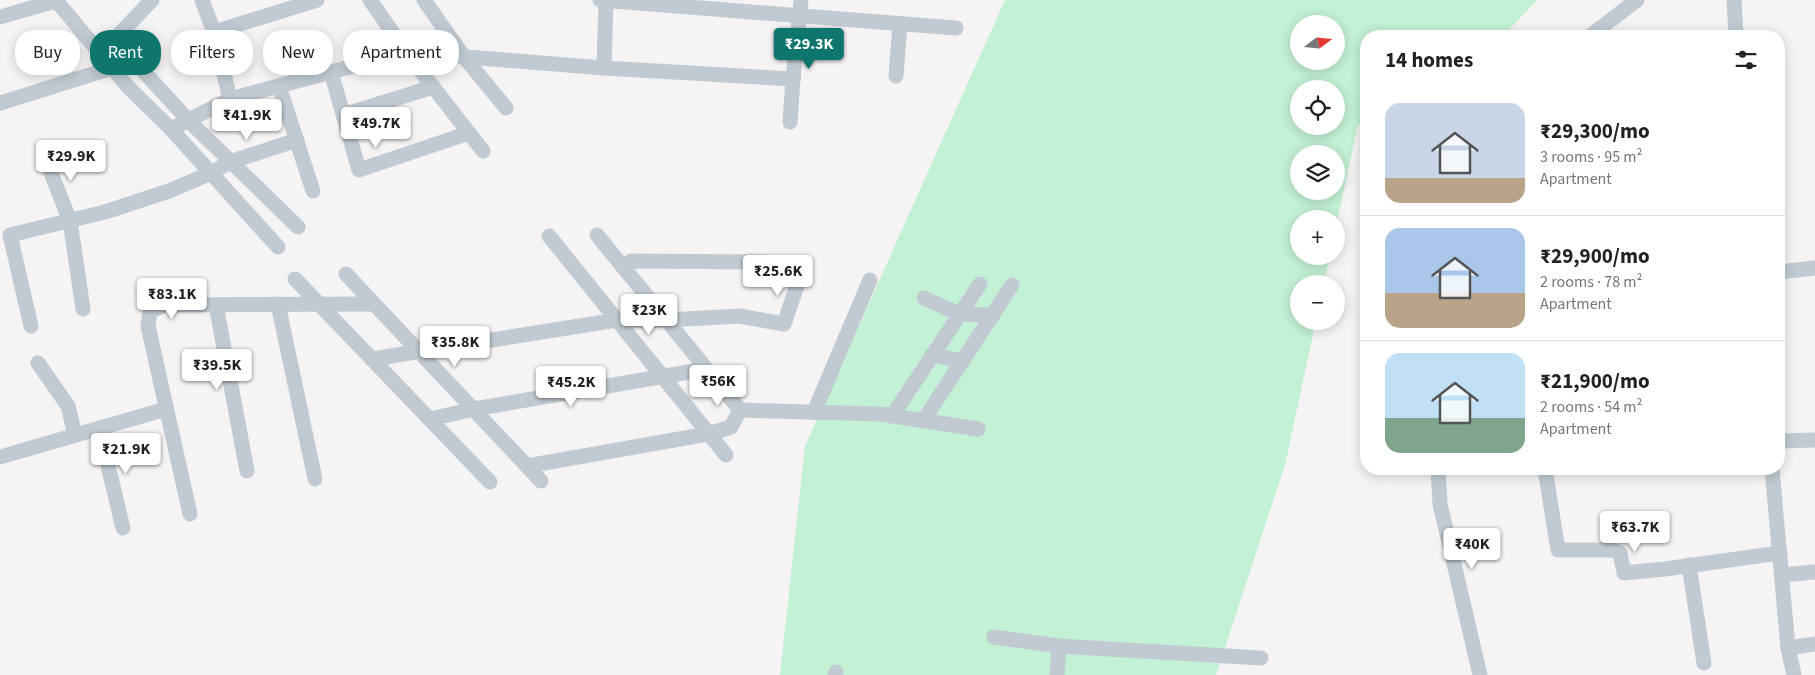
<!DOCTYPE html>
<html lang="en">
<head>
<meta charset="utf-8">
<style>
  body { margin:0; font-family:"Source Sans 3",sans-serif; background:#f6f6f6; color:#222; height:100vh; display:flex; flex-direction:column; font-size:19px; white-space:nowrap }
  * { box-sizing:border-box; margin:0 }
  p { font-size:16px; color:#767676 }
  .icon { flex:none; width:28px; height:28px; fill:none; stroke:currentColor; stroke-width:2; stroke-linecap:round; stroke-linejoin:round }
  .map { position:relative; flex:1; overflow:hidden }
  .drawer { position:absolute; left:1360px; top:30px; width:425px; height:445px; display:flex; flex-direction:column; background:#fff; border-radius:20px; box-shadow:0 2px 12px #0003 }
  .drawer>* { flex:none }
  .hud { position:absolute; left:15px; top:30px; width:475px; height:45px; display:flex; gap:10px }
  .needle { width:32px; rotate:74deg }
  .tools { position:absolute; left:1290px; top:15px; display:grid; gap:10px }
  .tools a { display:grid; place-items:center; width:55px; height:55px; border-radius:50%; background:#fff; box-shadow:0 2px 12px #0003; font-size:25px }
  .price { position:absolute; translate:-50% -42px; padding:0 11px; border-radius:5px; background:#fff; color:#222; font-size:16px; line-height:32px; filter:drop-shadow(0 1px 2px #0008) }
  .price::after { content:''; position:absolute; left:50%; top:30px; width:15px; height:11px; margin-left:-8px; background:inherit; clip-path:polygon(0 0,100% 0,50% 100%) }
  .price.on { background:#0f766e; color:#fff }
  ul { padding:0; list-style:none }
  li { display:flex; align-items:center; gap:15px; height:125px; padding:0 25px }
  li+li { border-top:1px solid #e0e0e0 }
  li span { display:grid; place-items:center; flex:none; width:140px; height:100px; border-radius:15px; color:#555 }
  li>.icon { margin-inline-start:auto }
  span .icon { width:60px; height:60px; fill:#fffc; stroke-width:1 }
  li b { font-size:21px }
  h2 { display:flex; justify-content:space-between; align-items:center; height:60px; padding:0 25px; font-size:21px }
  .pill { padding:0 18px; border-radius:20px; background:#fff; box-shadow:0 2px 12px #0003; font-size:18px; line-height:45px }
  .pill.on { background:#0f766e; color:#fff }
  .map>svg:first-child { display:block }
  .green { fill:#c3f1d5; fill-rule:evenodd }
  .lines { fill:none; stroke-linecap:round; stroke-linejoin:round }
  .street { stroke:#c1cad2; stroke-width:15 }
</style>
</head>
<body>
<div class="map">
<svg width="1815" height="675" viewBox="0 0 1815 675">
  <rect width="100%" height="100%" fill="#f5f3f3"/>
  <path class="green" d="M1005,0H1537L1503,36H1366V121L1358,125L1336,226V219H1299V256H1330L1324,284H1299V321H1316L1285,465L1216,675H780L805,446ZM1299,24H1336V61H1299ZM1299,89H1336V126H1299ZM1299,154H1336V191H1299Z"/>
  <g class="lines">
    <g class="street">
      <polyline points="202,0 214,32"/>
      <polyline points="370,0 406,52 483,151"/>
      <polyline points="424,0 464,57 506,108"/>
      <polyline points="600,0 956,28"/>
      <polyline points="1734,0 1736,36"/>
      <polyline points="0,17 52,2 59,4 128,87 171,129 278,247"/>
      <polyline points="1590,36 1637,0"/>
      <polyline points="114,39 188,120 298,227"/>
      <polyline points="108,46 152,0"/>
      <polyline points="604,68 606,0"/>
      <polyline points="331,72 359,170 469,133"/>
      <polyline points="896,76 900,24"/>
      <polyline points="279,86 313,191"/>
      <polyline points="230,99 214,32 317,0"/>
      <polyline points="0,103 112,68"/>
      <polyline points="343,115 433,87"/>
      <polyline points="790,122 793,79 801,0"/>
      <polyline points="171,129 230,99 406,52 604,68 793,79"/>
      <polyline points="44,155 70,221 83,309"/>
      <polyline points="549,236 726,455"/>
      <polyline points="622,266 631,261 766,262"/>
      <polyline points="1779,272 1815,268"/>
      <polyline points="346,274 541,481"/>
      <polyline points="295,279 490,482"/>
      <polyline points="924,298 959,314 993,315"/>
      <polyline points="278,304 315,479"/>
      <polyline points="216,305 247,471"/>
      <polyline points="31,326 10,235 105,212 169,191 211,173 230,162 297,140"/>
      <polyline points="932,355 963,361"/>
      <polyline points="372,359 617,320 667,320 739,316 784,324 799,280"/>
      <polyline points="38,363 68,406 75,435"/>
      <polyline points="740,410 880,414 978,429"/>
      <polyline points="814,412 870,280"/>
      <polyline points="892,416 980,284"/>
      <polyline points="430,419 474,409 706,369"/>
      <polyline points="923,421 1012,285"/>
      <polyline points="99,428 123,528"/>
      <polyline points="1779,441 1815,440"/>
      <polyline points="0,457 166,409"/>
      <polyline points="527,466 708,434 731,427 740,410 597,235"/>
      <polyline points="1438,469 1440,504 1480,675"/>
      <polyline points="1545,469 1558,550 1613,550 1620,553 1624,573 1665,569 1780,553"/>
      <polyline points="1772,469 1788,648 1794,675"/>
      <polyline points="190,514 148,326 150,311 165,305 374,304"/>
      <polyline points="1689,565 1704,663"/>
      <polyline points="1782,575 1815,572"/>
      <polyline points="994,637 1059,646 1261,658"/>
      <polyline points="1788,648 1815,644"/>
      <polyline points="835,675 836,672"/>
      <polyline points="1057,675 1059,646"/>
    </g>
  </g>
</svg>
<div class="tools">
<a><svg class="needle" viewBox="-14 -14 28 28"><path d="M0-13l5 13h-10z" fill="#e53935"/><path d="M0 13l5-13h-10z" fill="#767676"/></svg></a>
<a><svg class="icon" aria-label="locate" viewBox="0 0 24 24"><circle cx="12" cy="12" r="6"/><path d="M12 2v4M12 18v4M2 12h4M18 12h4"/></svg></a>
<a><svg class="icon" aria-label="layers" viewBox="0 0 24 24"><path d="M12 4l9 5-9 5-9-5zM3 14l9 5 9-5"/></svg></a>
<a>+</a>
<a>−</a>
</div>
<b class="price on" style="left:809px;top:70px">₹29.3K</b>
<b class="price" style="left:247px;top:141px">₹41.9K</b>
<b class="price" style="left:376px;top:149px">₹49.7K</b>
<b class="price" style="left:71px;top:182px">₹29.9K</b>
<b class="price" style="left:778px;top:297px">₹25.6K</b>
<b class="price" style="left:172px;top:320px">₹83.1K</b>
<b class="price" style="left:649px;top:336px">₹23K</b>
<b class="price" style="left:455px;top:368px">₹35.8K</b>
<b class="price" style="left:217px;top:391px">₹39.5K</b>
<b class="price" style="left:718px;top:407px">₹56K</b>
<b class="price" style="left:571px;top:408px">₹45.2K</b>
<b class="price" style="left:126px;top:475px">₹21.9K</b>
<b class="price" style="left:1635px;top:553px">₹63.7K</b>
<b class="price" style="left:1472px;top:570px">₹40K</b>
<div class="hud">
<a class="pill">Buy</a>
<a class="pill on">Rent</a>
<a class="pill">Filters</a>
<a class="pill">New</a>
<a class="pill">Apartment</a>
</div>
<section class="drawer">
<h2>14 homes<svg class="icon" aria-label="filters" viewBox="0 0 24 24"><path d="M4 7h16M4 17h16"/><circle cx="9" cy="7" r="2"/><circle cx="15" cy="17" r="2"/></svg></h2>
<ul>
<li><span style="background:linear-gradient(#c9d6e8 75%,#b9a48a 0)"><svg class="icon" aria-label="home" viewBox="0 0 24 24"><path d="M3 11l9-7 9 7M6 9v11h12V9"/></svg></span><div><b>₹29,300/mo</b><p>3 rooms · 95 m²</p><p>Apartment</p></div></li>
<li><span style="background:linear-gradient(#a9c7e8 65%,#b9a48a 0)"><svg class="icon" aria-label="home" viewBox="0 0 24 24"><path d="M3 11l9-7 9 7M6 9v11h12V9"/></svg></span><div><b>₹29,900/mo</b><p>2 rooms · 78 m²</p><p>Apartment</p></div></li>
<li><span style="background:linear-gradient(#bfe0f5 65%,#7fa58c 0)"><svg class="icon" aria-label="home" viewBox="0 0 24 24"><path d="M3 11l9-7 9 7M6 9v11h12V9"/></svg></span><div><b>₹21,900/mo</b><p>2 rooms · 54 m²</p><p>Apartment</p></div></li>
</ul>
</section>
</div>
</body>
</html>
